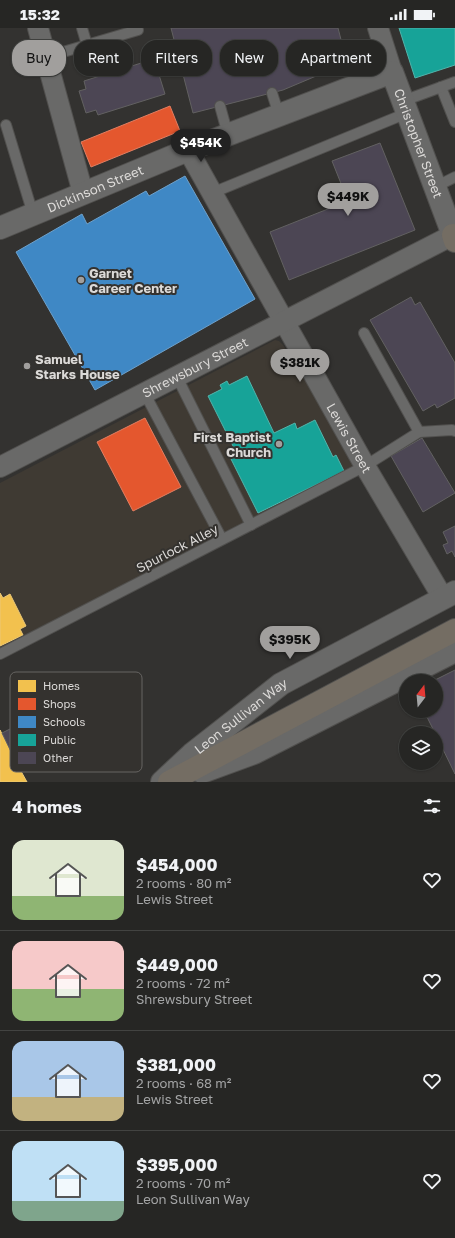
<!DOCTYPE html>
<html lang="en">
<head>
<meta charset="utf-8">
<style>
  body { margin:0; font-family:"Golos Text",sans-serif; background:#323231; color:#f1f3f6; height:100vh; display:flex; flex-direction:column; font-size:15px; white-space:nowrap }
  * { box-sizing:border-box; margin:0 }
  p { font-size:13px; color:#a4a5a6 }
  .icon { flex:none; width:22px; height:22px; fill:none; stroke:currentColor; stroke-width:2; stroke-linecap:round; stroke-linejoin:round }
  .map { position:relative; height:754px; overflow:hidden }
  .side { display:flex; flex-direction:column; background:#262624; flex:1 }
  .side>* { flex:none }
  .top-card { position:absolute; left:12px; top:12px; width:431px; height:36px; display:flex; gap:8px }
  .needle { width:26px; rotate:16deg }
  .fabs { position:absolute; left:399px; top:646px; display:grid; gap:8px }
  .fabs a { display:grid; place-items:center; width:44px; height:44px; border-radius:50%; background:#262624; box-shadow:0 1px 3px #0004,0 0 0 1px #424341; font-size:20px }
  .price { position:absolute; translate:-50% -34px; padding:0 9px; border-radius:14px; background:#a19f9d; color:#111; font-size:13px; line-height:26px; filter:drop-shadow(0 1px 2px #0008) }
  .price::after { content:''; position:absolute; left:50%; top:24px; width:12px; height:9px; margin-left:-6px; background:inherit; clip-path:polygon(0 0,100% 0,50% 100%) }
  .price.selected { background:#222; color:#fff }
  ul { padding:0; list-style:none }
  li { display:flex; align-items:center; gap:12px; height:100px; padding:0 12px }
  li+li { border-top:1px solid #424341 }
  li span { display:grid; place-items:center; flex:none; width:112px; height:80px; border-radius:12px; color:#555 }
  li>.icon { margin-inline-start:auto }
  span .icon { width:48px; height:48px; fill:#fffc; stroke-width:1 }
  li b { font-size:17px }
  h2 { display:flex; justify-content:space-between; align-items:center; height:48px; padding:0 12px; font-size:17px }
  .tag { padding:0 14px; border-radius:16px; background:#262624; box-shadow:0 1px 3px #0004,0 0 0 1px #424341; font-size:14px; line-height:36px }
  .tag.selected { background:#a19f9d; color:#111 }
  .status { display:flex; justify-content:space-between; align-items:center; height:28px; padding:0 20px; background:#262624; direction:ltr }
  .status svg { height:11px; fill:currentColor }
  .map>svg:first-child { display:block }
  .built { fill:#3f3a33 }
  .homes { fill:#f2c14e; stroke:#ebc877 }
  .shops { fill:#e4572e; stroke:#e27e61 }
  .schools { fill:#3f88c5; stroke:#6ea1cb }
  .public { fill:#17a398; stroke:#52b4ab }
  .building { fill:#4c4654; stroke:#626161 }
  .lines { fill:none; stroke-linecap:round; stroke-linejoin:round }
  .service-casing { stroke:#51504e; stroke-width:12 }
  .minor-casing { stroke:#51504e; stroke-width:22 }
  .tertiary-casing { stroke:#51504e; stroke-width:24 }
  .motorway-casing { stroke:#51504e; stroke-width:24 }
  .service { stroke:#696968; stroke-width:10 }
  .minor { stroke:#696968; stroke-width:20 }
  .tertiary { stroke:#696968; stroke-width:22 }
  .motorway { stroke:#746d63; stroke-width:22 }
  .poi-dot { fill:#a19f9d; stroke:#34322f; stroke-width:1.5 }
  .labels { text-anchor:middle; dominant-baseline:central; stroke-width:4; stroke-linejoin:round; paint-order:stroke }
  .street-label { font-size:13px; fill:#dcdad8; stroke:#34322f }
  .poi-label { font-size:13px; font-weight:bold; fill:#dcdad8; stroke:#34322f; text-anchor:start }
  .key { fill:#34322f; stroke:#666462; stroke-width:1 }
  .key-label { font-size:11px; fill:#dcdad8 }
</style>
</head>
<body>
<div class="status"><b>15:32</b><svg viewBox="0 0 49 12"><path d="M0 12V9h3v3zM5 12V6h3v6zM10 12V3h3v9zM15 12V0h3v12zM26 1h20v11H26zM47 4h2v5h-2z"/></svg></div>
<div class="map">
<svg width="455" height="754" viewBox="0 0 455 754">
  <rect width="100%" height="100%" fill="#333230"/>
  <polygon class="built" points="275,312 279,313 283,317 355,433 353,442 0,619 0,455"/>
  <g class="homes">
    <polygon points="0,565 3,570 10,566 26,598 20,601 23,607 0,618"/>
    <polygon points="0,702 22,745 27,754 0,754"/>
  </g>
  <g class="shops">
    <polygon points="170,78 180,103 91,139 81,114"/>
    <polygon points="145,390 181,459 133,483 97,414"/>
  </g>
  <polygon class="schools" points="185,148 255,271 95,362 16,224 82,186 87,196 146,163 149,168"/>
  <g class="public">
    <polygon points="399,0 455,0 455,37 415,50"/>
    <polygon points="247,348 274,405 295,395 297,401 315,392 333,429 336,427 344,443 258,485 231,431 238,428 208,368 222,361 220,357 227,353 229,357"/>
  </g>
  <g class="building">
    <polygon points="171,0 338,0 347,35 283,62 193,85"/>
    <polygon points="154,31 165,66 98,87 96,82 86,85 79,63 86,61 84,53"/>
    <polygon points="380,115 415,202 289,252 270,204 348,173 332,133"/>
    <polygon points="411,269 415,277 420,274 455,335 455,370 437,380 435,376 423,383 370,292"/>
    <polygon points="422,410 455,465 423,484 391,428"/>
    <polygon points="455,498 455,529 452,523 447,526 443,517 448,515 443,504"/>
    <polygon points="455,642 455,746 436,707 436,705 435,705 424,683 436,683 436,653 433,653"/>
    <polygon points="40,686 54,712 15,732 2,705"/>
  </g>
  <g class="lines">
    <defs>
      <g id="service">
        <polyline points="82,0 87,17"/>
        <polyline points="46,29 138,2 137,0"/>
        <polyline points="441,59 455,94"/>
        <polyline points="272,65 279,87"/>
        <polyline points="403,73 455,54"/>
        <polyline points="220,78 228,107"/>
        <polyline points="6,97 33,186"/>
        <polyline points="435,159 455,149"/>
        <polyline points="212,165 407,85"/>
        <polyline points="177,349 251,497"/>
        <polyline points="145,366 222,511"/>
        <polyline points="419,404 452,402 455,403"/>
        <polyline points="0,626 365,438 419,404 364,305"/>
      </g>
      <g id="minor">
        <polyline points="38,0 83,165"/>
        <polyline points="378,0 392,44"/>
        <path id="s1" d="M188,122L365,438L443,570"/>
        <path id="s2" d="M0,439L453,207"/>
      </g>
      <g id="tertiary">
        <path id="s3" d="M0,200L188,122L392,44L453,207L455,206"/>
        <polyline points="202,744 254,725 455,623"/>
        <path id="s4" d="M162,754L192,726L281,656L455,564"/>
      </g>
      <g id="motorway">
        <polyline points="453,207 455,213"/>
        <polyline points="169,754 455,602"/>
      </g>
    </defs>
    <use href="#service" class="service-casing"/>
    <use href="#minor" class="minor-casing"/>
    <use href="#tertiary" class="tertiary-casing"/>
    <use href="#motorway" class="motorway-casing"/>
    <use href="#service" class="service"/>
    <use href="#minor" class="minor"/>
    <use href="#tertiary" class="tertiary"/>
    <use href="#motorway" class="motorway"/>
  </g>
  <g class="poi-dot">
    <circle cx="81" cy="252" r="4"/>
    <circle cx="27" cy="338" r="4"/>
    <circle cx="279" cy="416" r="4"/>
  </g>
  <g class="labels">
    <g class="street-label">
      <text stroke="none"><textPath href="#s3" startOffset="498">Christopher Street</textPath></text>
      <text stroke="none"><textPath href="#s3" startOffset="103">Dickinson Street</textPath></text>
      <text stroke="none"><textPath href="#s2" startOffset="219">Shrewsbury Street</textPath></text>
      <text stroke="none"><textPath href="#s1" startOffset="330">Lewis Street</textPath></text>
      <text transform="translate(177 520) rotate(-27)">Spurlock Alley</text>
      <text stroke="none"><textPath href="#s4" startOffset="103">Leon Sullivan Way</textPath></text>
    </g>
    <g class="poi-label">
      <text x="89" y="245">Garnet<tspan x="89" dy="15">Career Center</tspan></text>
      <text x="35" y="331">Samuel<tspan x="35" dy="15">Starks House</tspan></text>
      <text x="271" y="409" text-anchor="end">First Baptist<tspan x="271" dy="15">Church</tspan></text>
    </g>
  </g>
  <rect x="10" y="644" width="132" height="100" rx="6" class="key"/>
  <rect x="18" y="652" width="18" height="12" fill="#f2c14e"/>
  <rect x="18" y="670" width="18" height="12" fill="#e4572e"/>
  <rect x="18" y="688" width="18" height="12" fill="#3f88c5"/>
  <rect x="18" y="706" width="18" height="12" fill="#17a398"/>
  <rect x="18" y="724" width="18" height="12" fill="#4c4654"/>
  <g class="key-label">
    <text x="43" y="662">Homes</text>
    <text x="43" y="680">Shops</text>
    <text x="43" y="698">Schools</text>
    <text x="43" y="716">Public</text>
    <text x="43" y="734">Other</text>
  </g>
</svg>
<div class="fabs">
<a><svg class="needle" viewBox="-14 -14 28 28"><path d="M0-13l5 13h-10z" fill="#e53935"/><path d="M0 13l5-13h-10z" fill="#a4a5a6"/></svg></a>
<a><svg class="icon" aria-label="layers" viewBox="0 0 24 24"><path d="M12 4l9 5-9 5-9-5zM3 14l9 5 9-5"/></svg></a>
</div>
<b class="price selected" style="left:201px;top:135px">$454K</b>
<b class="price" style="left:348px;top:189px">$449K</b>
<b class="price" style="left:300px;top:355px">$381K</b>
<b class="price" style="left:290px;top:632px">$395K</b>
<div class="top-card">
<a class="tag selected">Buy</a>
<a class="tag">Rent</a>
<a class="tag">Filters</a>
<a class="tag">New</a>
<a class="tag">Apartment</a>
</div>
</div>
<section class="side">
<h2>4 homes<svg class="icon" aria-label="filters" viewBox="0 0 24 24"><path d="M4 7h16M4 17h16"/><circle cx="9" cy="7" r="2"/><circle cx="15" cy="17" r="2"/></svg></h2>
<ul>
<li><span style="background:linear-gradient(#dfe7d0 70%,#8fb573 0)"><svg class="icon" aria-label="home" viewBox="0 0 24 24"><path d="M3 11l9-7 9 7M6 9v11h12V9"/></svg></span><div><b>$454,000</b><p>2 rooms · 80 m²</p><p>Lewis Street</p></div><svg class="icon" aria-label="heart" viewBox="0 0 24 24"><path d="M12 20l-8-8c-3-5 5-10 8-4 3-6 11-1 8 4z"/></svg></li>
<li><span style="background:linear-gradient(#f6c9c9 60%,#8fb573 0)"><svg class="icon" aria-label="home" viewBox="0 0 24 24"><path d="M3 11l9-7 9 7M6 9v11h12V9"/></svg></span><div><b>$449,000</b><p>2 rooms · 72 m²</p><p>Shrewsbury Street</p></div><svg class="icon" aria-label="heart" viewBox="0 0 24 24"><path d="M12 20l-8-8c-3-5 5-10 8-4 3-6 11-1 8 4z"/></svg></li>
<li><span style="background:linear-gradient(#a9c7e8 70%,#c2b280 0)"><svg class="icon" aria-label="home" viewBox="0 0 24 24"><path d="M3 11l9-7 9 7M6 9v11h12V9"/></svg></span><div><b>$381,000</b><p>2 rooms · 68 m²</p><p>Lewis Street</p></div><svg class="icon" aria-label="heart" viewBox="0 0 24 24"><path d="M12 20l-8-8c-3-5 5-10 8-4 3-6 11-1 8 4z"/></svg></li>
<li><span style="background:linear-gradient(#bfe0f5 75%,#7fa58c 0)"><svg class="icon" aria-label="home" viewBox="0 0 24 24"><path d="M3 11l9-7 9 7M6 9v11h12V9"/></svg></span><div><b>$395,000</b><p>2 rooms · 70 m²</p><p>Leon Sullivan Way</p></div><svg class="icon" aria-label="heart" viewBox="0 0 24 24"><path d="M12 20l-8-8c-3-5 5-10 8-4 3-6 11-1 8 4z"/></svg></li>
</ul>
</section>
</body>
</html>
